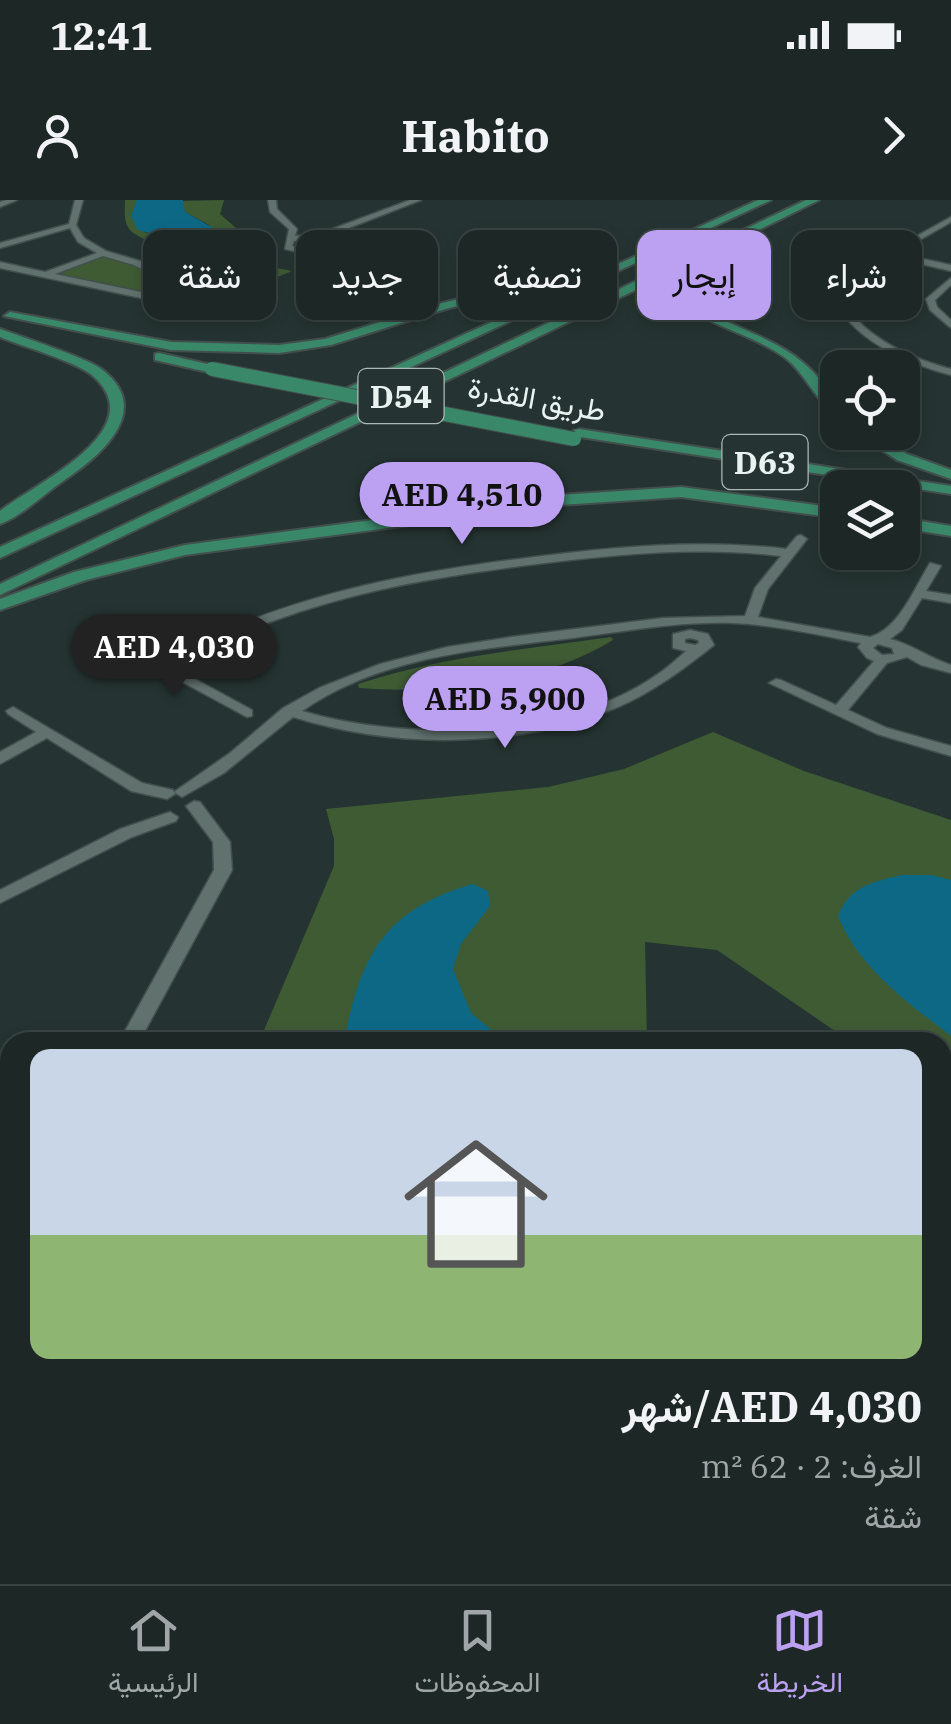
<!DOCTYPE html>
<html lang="ar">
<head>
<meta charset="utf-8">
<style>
  body { margin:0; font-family:"IBM Plex Serif",Vazirmatn,serif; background:#293332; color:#f1f3f6; direction:rtl; height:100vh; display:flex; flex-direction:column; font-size:38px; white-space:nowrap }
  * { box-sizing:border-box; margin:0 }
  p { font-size:32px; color:#a0a5a7 }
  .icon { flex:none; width:55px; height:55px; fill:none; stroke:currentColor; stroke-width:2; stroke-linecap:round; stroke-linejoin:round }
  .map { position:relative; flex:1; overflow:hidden; direction:ltr }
  .drawer { position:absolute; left:0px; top:832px; width:952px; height:552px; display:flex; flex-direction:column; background:#1c2726; border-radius:30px 30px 0 0; box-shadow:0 5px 15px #0003,0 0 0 2px #3a4443; direction:rtl }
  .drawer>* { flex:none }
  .hud { position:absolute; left:30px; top:30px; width:892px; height:90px; direction:rtl; display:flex; gap:20px }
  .fabs { position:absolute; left:820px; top:150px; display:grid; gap:20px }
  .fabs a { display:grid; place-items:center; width:100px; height:100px; border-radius:20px; background:#1c2726; box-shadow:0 5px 15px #0003,0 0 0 2px #3a4443; font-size:50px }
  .price { position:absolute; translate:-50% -85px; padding:0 22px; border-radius:35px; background:#bca0f2; color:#111; font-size:32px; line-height:65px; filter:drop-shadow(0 2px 5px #0008) }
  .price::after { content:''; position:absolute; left:50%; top:60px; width:30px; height:22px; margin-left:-15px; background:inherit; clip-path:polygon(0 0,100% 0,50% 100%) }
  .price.current { background:#222; color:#fff }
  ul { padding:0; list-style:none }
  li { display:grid; align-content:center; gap:20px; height:530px; padding:0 30px }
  li span { display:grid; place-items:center; height:310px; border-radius:20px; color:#555 }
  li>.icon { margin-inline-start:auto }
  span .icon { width:180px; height:180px; fill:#fffc; stroke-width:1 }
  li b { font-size:42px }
  .pill { padding:0 35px; border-radius:20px; background:#1c2726; box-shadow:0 5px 15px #0003,0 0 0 2px #3a4443; font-size:35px; line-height:90px }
  .pill.current { background:#bca0f2; color:#111 }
  .status { display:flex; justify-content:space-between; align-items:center; height:70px; padding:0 50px; background:#1c2726; direction:ltr }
  .status svg { height:28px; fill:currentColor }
  header { display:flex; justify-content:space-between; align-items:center; height:130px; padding:0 30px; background:#1c2726; font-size:45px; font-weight:700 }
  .dock { display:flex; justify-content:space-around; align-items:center; height:140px; border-top:2px solid #3a4443; background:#1c2726; font-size:28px; color:#a0a5a7 }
  .dock a { display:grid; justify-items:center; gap:5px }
  .dock .current { color:#bca0f2 }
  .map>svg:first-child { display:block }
  .green { fill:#3e5b34 }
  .water { fill:#0d6886 }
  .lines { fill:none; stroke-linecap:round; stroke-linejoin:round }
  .minor-casing { stroke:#424f4d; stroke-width:3 }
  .major-casing { stroke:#424f4d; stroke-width:4 }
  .minor { fill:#60716e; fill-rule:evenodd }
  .major { fill:#3a886a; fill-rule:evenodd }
  .major-bridge-casing { stroke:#424f4d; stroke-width:16; stroke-linecap:butt }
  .major-bridge { stroke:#3a886a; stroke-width:14 }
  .labels { text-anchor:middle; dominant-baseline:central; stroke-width:10; stroke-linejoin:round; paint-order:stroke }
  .far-street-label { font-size:30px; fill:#e8f2f0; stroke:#253432 }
  .shield { fill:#253432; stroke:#aeb9b7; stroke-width:2.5 }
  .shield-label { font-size:32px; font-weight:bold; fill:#e8f2f0 }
</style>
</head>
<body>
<div class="status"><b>12:41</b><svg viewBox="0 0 49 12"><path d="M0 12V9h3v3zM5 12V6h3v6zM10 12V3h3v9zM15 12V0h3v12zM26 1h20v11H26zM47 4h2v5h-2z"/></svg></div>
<header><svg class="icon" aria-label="forward" viewBox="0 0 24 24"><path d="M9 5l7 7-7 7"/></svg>Habito<svg class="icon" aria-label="person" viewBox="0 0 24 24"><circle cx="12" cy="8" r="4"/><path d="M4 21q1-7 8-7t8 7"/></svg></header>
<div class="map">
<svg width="951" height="1384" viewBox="0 0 951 1384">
  <rect width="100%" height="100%" fill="#253432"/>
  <g class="green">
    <path d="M125,0H137L144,32L186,43L203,42L209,25L185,12L182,1L224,0L220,14L243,34L231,45L233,54L243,61L292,71C282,75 272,80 262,79C241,76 140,43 130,30C123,22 125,11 125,0Z"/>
    <polygon points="105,54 137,64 181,85 153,95 49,76"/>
    <path d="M611,437L613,440C540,485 443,494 359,488L358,484C440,457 526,449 611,437Z"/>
    <polygon points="713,532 804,571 951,620 951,912 943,906 942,842 851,842 717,750 645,742 647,842 259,842 334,666 334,639 326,609 548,587 624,569"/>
    <polygon points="10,1110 10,1375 315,1375 308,1384 0,1384 0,1118"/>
    <polygon points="951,1217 951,1384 874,1384 878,1375 942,1375 942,1236"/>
  </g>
  <g class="water">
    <polygon points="137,0 183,0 185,12 215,29 217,37 186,43 138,30 131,16"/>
    <path d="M902,675H931L951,680V836C908,803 858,767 838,716C850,686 872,682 902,675Z"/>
    <path d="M473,684L488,691L490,706L461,744L453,769L471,813L506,842H344C361,756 383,710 473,684Z"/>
    <polygon points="10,1173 10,1331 0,1337 0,1176"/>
  </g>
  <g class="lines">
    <defs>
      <g id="minor">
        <polygon points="6,0 17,0 0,7 0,2"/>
        <path d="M75,0H83L76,25L84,38L106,51L140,61L175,80L228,94L224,97L184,87L146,99L0,68V62L45,72L97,53L78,42L70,28L0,48V43L69,24ZM103,56L134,65L174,85L146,93L55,74Z"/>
        <polygon points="268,0 276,0 277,9 297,29 295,36 319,34 410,0 421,0 323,38 294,41 292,46 317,52 314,56 285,49 289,29 270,12"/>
        <path d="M951,17V22L897,53L951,65V71L891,57L845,83L837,91C858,135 906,157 951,169V175C902,162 851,139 828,91L839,79Z"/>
        <polygon points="951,78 951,85 935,100 937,107 951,120 951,128 930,110 926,99"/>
        <path d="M801,335L807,339L768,389L758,417L870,437C899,429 915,387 930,363L941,366L926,391L951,395V403L922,398L902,430L890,439C911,444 929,458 951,465V473L921,465L907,457L887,463L848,510L887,528L951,546V556L877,534L769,483L776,479L781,480L836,505L874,461L867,458L858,447L861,443C819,435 776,425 733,423C679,421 626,431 573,438C482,449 380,456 302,511C405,542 565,539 655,476C666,469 676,460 686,451L673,448V434L690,430L708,434L714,445C685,468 653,492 618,507C517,549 396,549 293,517L224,573L182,597L174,592L230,553L283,508L319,488L380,464L447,447L511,437L663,418L745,416L755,388L781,356C699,346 618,354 537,364C399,381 295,402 171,466L252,510V516L247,517L114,445L121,441L126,442L160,460C287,396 395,374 534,357C619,346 702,339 786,349L797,336ZM690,438L698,440L699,443L695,445L685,443V439ZM878,444L892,448L894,454L882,455L873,448Z"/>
        <polygon points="13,507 142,583 173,590 175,594 167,599 131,591 47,538 0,564 0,552 36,532 8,514 6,511"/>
        <polygon points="194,601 200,602 230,642 232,670 139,842 119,842 214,670 213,642 186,606"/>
        <polygon points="170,612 178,617 176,621 132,637 0,703 0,690 120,629"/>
        <polygon points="10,959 10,981 0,985 0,963"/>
        <polygon points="942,1016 951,1020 951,1042 942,1039"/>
        <polygon points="513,1375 543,1375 539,1384 509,1384"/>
        <polygon points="710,1375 739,1375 735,1384 706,1384"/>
      </g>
      <g id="major">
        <polygon points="758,0 771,0 0,358 0,347"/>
        <path d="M806,0H819L700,59L685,72L681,87C714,132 780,128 822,182C831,194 838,201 838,216C816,203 806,173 784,157C747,130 698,127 669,87L675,71L0,395V384Z"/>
        <polygon points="577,72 581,77 449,108 331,145 279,153 171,150 4,116 10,112 171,142 279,145 325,139 442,103"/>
        <path d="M0,129C20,136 86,158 100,168C156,209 101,256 63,281C44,294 22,316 0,324V311C34,284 154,230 93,176C78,162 21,146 0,137Z"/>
        <polygon points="159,153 216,166 218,169 212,173 155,160 155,154"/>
        <polygon points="579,229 951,286 951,294 574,236 574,230"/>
        <polygon points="854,232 872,232 907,254 951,270 951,279 897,260"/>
        <polygon points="681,287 838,308 838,318 681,297 560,305 185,355 86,380 0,410 0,399 74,372 185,345 560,295"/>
        <polygon points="902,318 951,326 951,336 902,328"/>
      </g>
    </defs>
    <use href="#minor" class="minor-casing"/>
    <use href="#major" class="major-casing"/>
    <use href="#minor" class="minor"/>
    <use href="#major" class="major"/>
    <defs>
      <polyline id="major-bridge" points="212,169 574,239"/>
    </defs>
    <use href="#major-bridge" class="major-bridge-casing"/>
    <use href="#major-bridge" class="major-bridge"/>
  </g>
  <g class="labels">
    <g class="far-street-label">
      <text transform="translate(537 198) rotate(10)">طريق القدرة</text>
    </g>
    <g class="shield">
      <rect x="358.5" y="169" width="85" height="54" rx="8"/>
      <rect x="722.5" y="235" width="85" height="54" rx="8"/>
    </g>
    <g class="shield-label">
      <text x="401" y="196">D54</text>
      <text x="765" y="262">D63</text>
    </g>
  </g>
</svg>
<div class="fabs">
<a><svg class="icon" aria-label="locate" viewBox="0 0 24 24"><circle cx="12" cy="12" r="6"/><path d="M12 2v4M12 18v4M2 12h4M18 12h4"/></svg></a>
<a><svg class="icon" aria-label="layers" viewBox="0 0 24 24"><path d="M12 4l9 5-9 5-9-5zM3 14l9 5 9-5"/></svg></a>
</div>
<b class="price" style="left:462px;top:347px">AED 4,510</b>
<b class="price current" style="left:174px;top:499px">AED 4,030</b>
<b class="price" style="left:505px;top:551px">AED 5,900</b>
<div class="hud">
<a class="pill">شراء</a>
<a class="pill current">إيجار</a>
<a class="pill">تصفية</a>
<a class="pill">جديد</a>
<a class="pill">شقة</a>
</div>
<section class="drawer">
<ul>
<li><span style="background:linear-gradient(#c9d6e8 60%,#8fb573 0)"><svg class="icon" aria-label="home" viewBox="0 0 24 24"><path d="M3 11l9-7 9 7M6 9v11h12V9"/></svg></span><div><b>AED 4,030/شهر</b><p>الغرف: 2 · 62 m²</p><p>شقة</p></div></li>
</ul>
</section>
</div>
<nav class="dock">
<a class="current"><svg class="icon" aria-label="map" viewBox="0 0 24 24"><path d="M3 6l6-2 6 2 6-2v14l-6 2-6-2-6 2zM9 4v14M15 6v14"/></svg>الخريطة</a>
<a><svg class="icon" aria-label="saved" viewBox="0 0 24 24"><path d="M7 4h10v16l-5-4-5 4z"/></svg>المحفوظات</a>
<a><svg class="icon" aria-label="home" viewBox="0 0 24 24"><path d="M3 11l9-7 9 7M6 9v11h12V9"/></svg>الرئيسية</a>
</nav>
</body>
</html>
